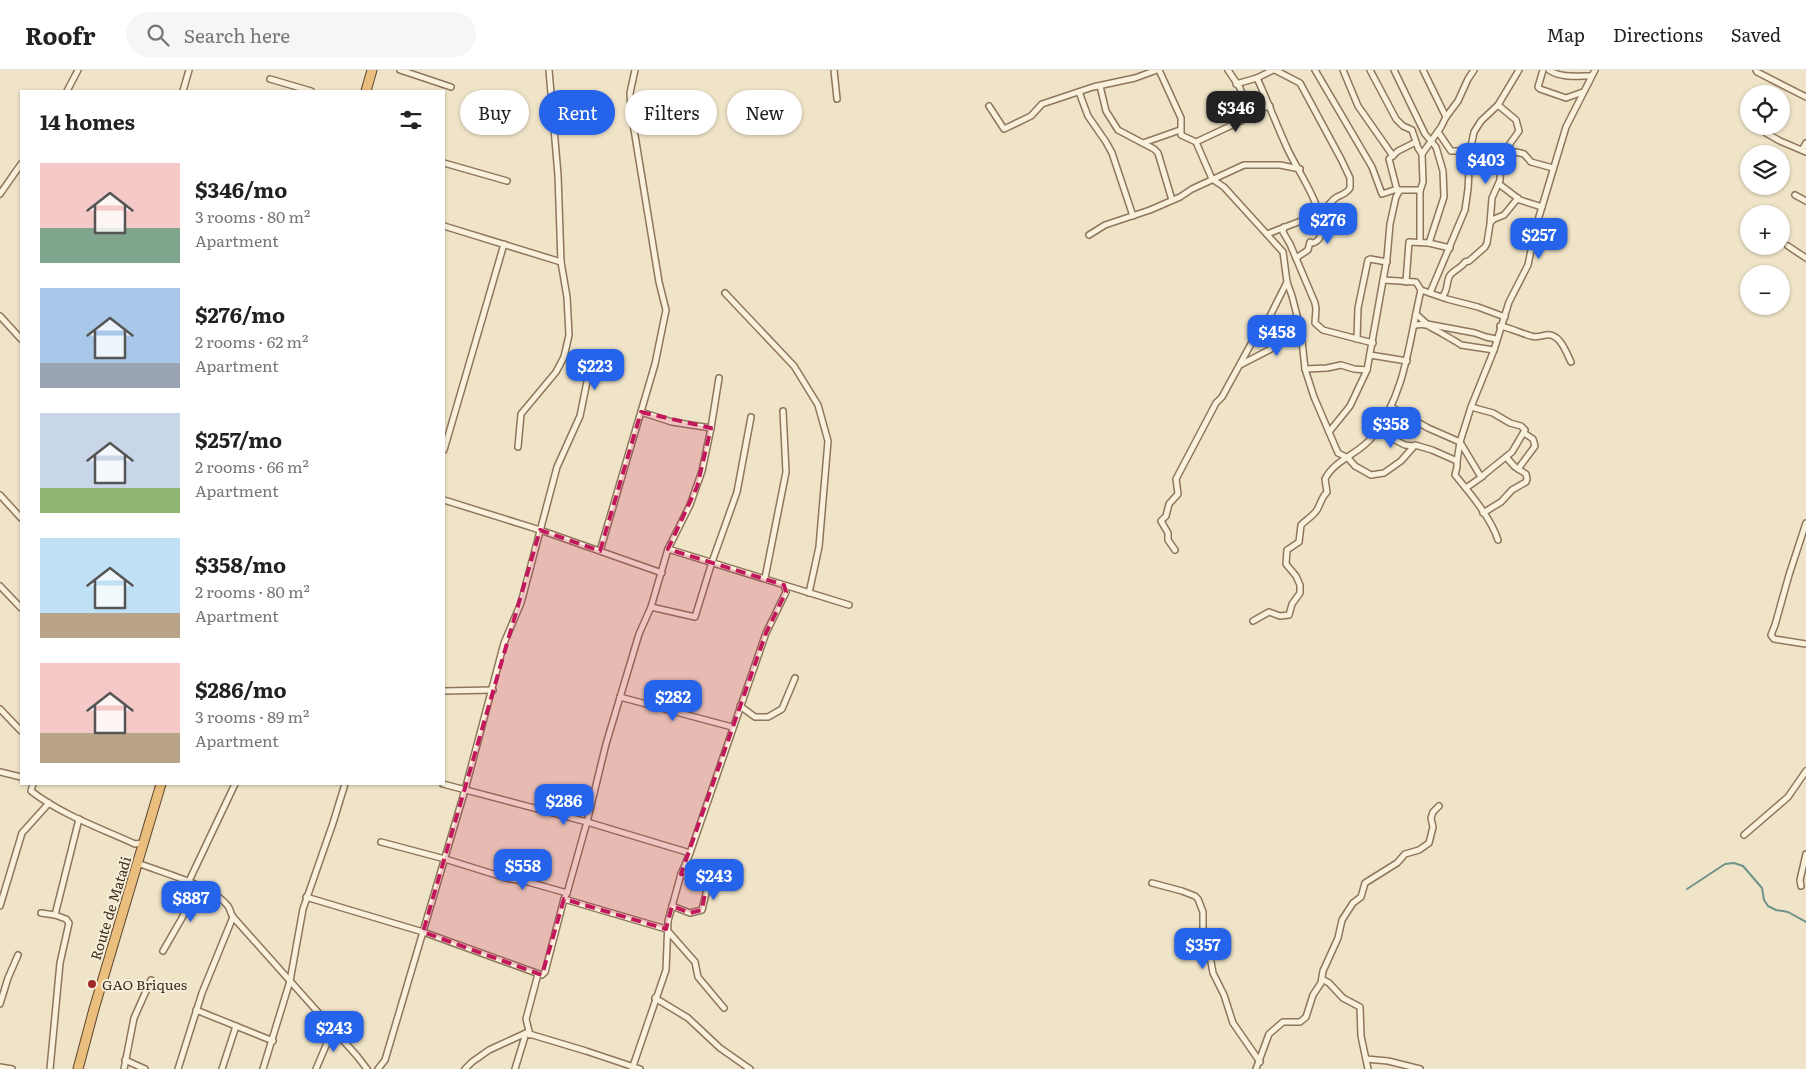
<!DOCTYPE html>
<html lang="en">
<head>
<meta charset="utf-8">
<style>
  body { margin:0; font-family:Literata,serif; background:#f6f6f6; color:#222; height:100vh; display:flex; flex-direction:column; font-size:19px; white-space:nowrap }
  * { box-sizing:border-box; margin:0 }
  p { font-size:16px; color:#767676 }
  .icon { flex:none; width:28px; height:28px; fill:none; stroke:currentColor; stroke-width:2; stroke-linecap:round; stroke-linejoin:round }
  .map { position:relative; flex:1; overflow:hidden }
  .sheet { position:absolute; left:20px; top:20px; width:425px; height:695px; display:flex; flex-direction:column; background:#fff; border-radius:0px; box-shadow:0 1px 4px #0004 }
  .sheet>* { flex:none }
  .guide { position:absolute; left:460px; top:20px; width:475px; height:45px; display:flex; gap:10px }
  .fabs { position:absolute; left:1740px; top:15px; display:grid; gap:10px }
  .fabs a { display:grid; place-items:center; width:50px; height:50px; border-radius:50%; background:#fff; box-shadow:0 1px 4px #0004; font-size:25px }
  .price { position:absolute; translate:-50% -42px; padding:0 11px; border-radius:10px; background:#2563eb; color:#fff; font-size:16px; line-height:32px; filter:drop-shadow(0 1px 2px #0008) }
  .price::after { content:''; position:absolute; left:50%; top:30px; width:15px; height:11px; margin-left:-8px; background:inherit; clip-path:polygon(0 0,100% 0,50% 100%) }
  .price.current { background:#222; color:#fff }
  ul { padding:0; list-style:none }
  li { display:flex; align-items:center; gap:15px; height:125px; padding:0 20px }
  li span { display:grid; place-items:center; flex:none; width:140px; height:100px; border-radius:0px; color:#555 }
  li>.icon { margin-inline-start:auto }
  span .icon { width:60px; height:60px; fill:#fffc; stroke-width:1 }
  li b { font-size:21px }
  h2 { display:flex; justify-content:space-between; align-items:center; height:60px; padding:0 20px; font-size:21px }
  .chip { padding:0 18px; border-radius:22px; background:#fff; box-shadow:0 1px 4px #0004; font-size:18px; line-height:45px }
  .chip.current { background:#2563eb; color:#fff }
  header { display:flex; align-items:center; gap:30px; box-sizing:border-box; height:70px; padding:0 25px; background:#fff; border-bottom:1px solid #e0e0e0 }
  header strong { font-size:24px }
  nav { display:flex; gap:28px; margin-inline-start:auto; font-size:18px }
  .search { width:350px; height:45px; background:#f6f6f6; display:flex; align-items:center; gap:12px; box-sizing:border-box; padding:0 18px; border-radius:28px; color:#767676; font-size:19px }
  .map>svg:first-child { display:block }
  .lines { fill:none; stroke-linecap:round; stroke-linejoin:round }
  .stream { stroke:#6f938a; stroke-width:2 }
  .minor-casing { stroke:#8d765c; stroke-width:8 }
  .trunk-casing { stroke:#5b4430; stroke-width:11 }
  .minor { stroke:#faf1dc; stroke-width:5 }
  .trunk { stroke:#eabe7c; stroke-width:9 }
  .marked { fill:#c2185b; fill-opacity:0.2; stroke:#c2185b; stroke-width:4; stroke-dasharray:10 6; stroke-linejoin:round }
  .poi-dot { fill:#9e2a2b; stroke:#f7eed8; stroke-width:2 }
  .labels { text-anchor:middle; dominant-baseline:central; stroke-width:4; stroke-linejoin:round; paint-order:stroke }
  .street-label { font-size:14px; fill:#3d2e20; stroke:#f7eed8 }
  .poi-label { font-size:14px; fill:#3d2e20; stroke:#f7eed8; text-anchor:start }
</style>
</head>
<body>
<header>
<strong>Roofr</strong>
<div class="search"><svg class="icon" aria-label="search" viewBox="0 0 24 24"><circle cx="10" cy="10" r="6"/><path d="M15 15l6 6"/></svg>Search here</div>
<nav><a>Map</a><a>Directions</a><a>Saved</a></nav>
</header>
<div class="map">
<svg width="1806" height="999" viewBox="0 0 1806 999">
  <rect width="100%" height="100%" fill="#f0e4c8"/>
  <g class="lines">
    <polyline class="stream" points="1687,819 1725,794 1734,793 1743,796 1762,818 1764,830 1768,836 1776,840 1788,842 1806,852"/>
    <defs>
      <g id="minor">
        <polyline points="400,0 451,17"/>
        <polyline points="834,0 837,29"/>
        <polyline points="1159,0 1181,48 1181,65 1196,72 1212,109 1224,117 1283,182 1287,212 1292,226 1301,261 1305,299 1314,327 1338,383 1348,388 1355,396 1371,405 1384,403 1401,391 1415,375 1432,380 1457,391"/>
        <polyline points="1228,0 1240,18 1250,45"/>
        <polyline points="1315,0 1372,97 1382,124 1394,120 1420,120"/>
        <polyline points="1343,0 1358,36 1393,86"/>
        <polyline points="1370,0 1396,49 1403,56 1412,60 1418,78 1422,84 1423,112 1420,121 1420,172"/>
        <polyline points="1394,0 1425,64 1436,77 1443,101 1444,127 1429,173"/>
        <polyline points="1423,0 1446,47"/>
        <polyline points="1543,0 1538,17 1540,19 1566,28 1583,22"/>
        <path d="M1549,0C1559,8 1579,6 1591,6"/>
        <polyline points="1756,0 1757,2 1806,27"/>
        <path d="M1257,8C1268,32 1277,56 1288,80C1297,99 1320,133 1321,154C1322,162 1322,170 1313,173L1310,172L1308,180L1296,188"/>
        <polyline points="270,9 311,21"/>
        <polyline points="1236,14 1257,8 1273,0"/>
        <polyline points="1100,16 1106,41 1118,60 1154,79 1158,83 1172,130"/>
        <polyline points="67,21 78,0"/>
        <polyline points="183,21 189,0"/>
        <polyline points="1079,22 1088,46 1106,72 1112,83 1133,146"/>
        <polyline points="989,36 1004,59 1031,46 1042,34 1093,17 1135,8 1157,0"/>
        <polyline points="1438,62 1451,81 1470,81"/>
        <polyline points="1766,63 1780,71 1806,82"/>
        <polyline points="1196,72 1241,51 1258,39 1270,36"/>
        <polyline points="1143,73 1180,60"/>
        <polyline points="1802,80 1806,73"/>
        <polyline points="1422,84 1441,57 1446,47 1458,31 1468,9 1474,0"/>
        <polyline points="1502,85 1516,82 1524,84 1531,92 1553,98"/>
        <polyline points="444,93 507,111"/>
        <polyline points="1499,114 1520,130 1542,137"/>
        <polyline points="1397,120 1389,89 1398,81 1416,72"/>
        <polyline points="0,124 21,94"/>
        <polyline points="1795,125 1806,131"/>
        <polyline points="1491,152 1494,149 1504,145 1518,128"/>
        <polyline points="444,156 561,192"/>
        <polyline points="1284,157 1283,162 1290,174 1315,233 1316,239 1315,253 1323,260 1373,273"/>
        <path d="M1267,164L1319,144C1326,140 1330,131 1337,127C1342,125 1347,123 1350,118V108L1341,89L1300,13L1275,0"/>
        <polyline points="1089,165 1105,155 1150,140 1180,127 1192,119 1244,95 1280,95 1300,99"/>
        <polyline points="1788,176 1806,188"/>
        <polyline points="1406,212 1409,172 1429,173 1450,178"/>
        <polyline points="1421,220 1447,229 1478,237 1505,247"/>
        <polyline points="725,223 794,296 818,335 828,371 819,477 809,523"/>
        <polyline points="1430,223 1465,140 1468,119 1470,81 1474,62 1481,51 1498,35 1519,0"/>
        <path d="M1442,227C1448,221 1446,215 1449,207C1452,200 1461,199 1465,192L1469,191L1485,177L1487,173L1490,154L1492,128L1500,110L1501,86L1519,61L1516,50L1498,35"/>
        <polyline points="1416,244 1427,254 1475,263 1486,267 1496,269"/>
        <polyline points="0,246 21,269"/>
        <path d="M1414,255C1418,255 1422,254 1426,255C1429,256 1459,273 1461,275L1494,280"/>
        <path d="M1500,256C1511,258 1520,263 1531,266C1536,268 1541,266 1546,265C1560,263 1566,282 1571,292"/>
        <polyline points="1357,269 1358,238 1368,190 1370,189 1387,192"/>
        <polyline points="1370,285 1407,291"/>
        <polyline points="1240,295 1271,279 1290,256 1299,253"/>
        <polyline points="1305,299 1327,298 1341,295 1354,299 1367,300"/>
        <polyline points="1391,337 1428,358 1460,372 1481,407"/>
        <polyline points="641,342 672,352 711,358"/>
        <polyline points="1377,361 1405,375 1413,376"/>
        <polyline points="1329,362 1350,336 1367,300 1387,188 1390,154 1396,127 1400,120"/>
        <polyline points="518,377 521,344 556,302 564,287 569,265 567,227 561,192 558,105 549,0"/>
        <polyline points="444,380 504,174"/>
        <polyline points="1518,399 1535,376 1533,369 1524,363"/>
        <polyline points="1466,418 1483,406 1481,407 1512,382 1525,360 1521,356 1510,353 1493,343 1471,337"/>
        <polyline points="0,425 21,448"/>
        <polyline points="444,430 540,460 662,503"/>
        <polyline points="1483,443 1501,432 1512,420 1526,412 1527,409 1526,404 1515,397 1506,387"/>
        <polyline points="1806,453 1789,505 1775,555 1771,565 1774,569 1806,574"/>
        <path d="M1498,470C1491,448 1470,423 1455,405L1457,397V391L1460,372L1471,337L1494,280L1509,232L1528,195L1535,160L1566,57L1595,0"/>
        <polyline points="668,479 849,535"/>
        <polyline points="1175,480 1168,470 1168,463 1161,451 1166,446 1169,434 1178,424 1176,409 1216,333 1222,327 1257,263 1270,246 1287,212"/>
        <polyline points="600,481 655,294 666,240 659,212 631,41 630,23 635,0"/>
        <polyline points="765,508 786,402 783,341"/>
        <polyline points="0,516 21,538"/>
        <polyline points="651,537 695,547 712,492 737,422 751,347"/>
        <path d="M1253,551L1269,542L1280,546L1289,545L1292,534L1300,523V515L1296,506L1286,494L1287,480L1299,472L1301,455C1306,450 1312,447 1317,440C1321,433 1321,428 1327,422L1325,409C1335,389 1360,384 1373,366C1406,323 1409,271 1421,220L1416,212L1383,210"/>
        <polyline points="444,621 493,620"/>
        <polyline points="620,627 732,657"/>
        <polyline points="740,636 755,647 768,647 782,639 795,608"/>
        <polyline points="0,639 21,661"/>
        <polyline points="0,702 21,707"/>
        <path d="M33,714L31,721C62,745 100,758 135,774L143,773"/>
        <polyline points="443,714 587,752 690,783"/>
        <polyline points="1744,765 1788,727 1806,701"/>
        <polyline points="381,772 445,789 506,808 528,812 567,823 564,829 666,859 695,892 698,907 724,938"/>
        <path d="M138,793C162,803 212,815 228,836C230,839 231,844 233,847L357,986L367,999"/>
        <polyline points="189,811 235,714"/>
        <polyline points="1152,813 1182,821 1195,826 1198,829 1203,842 1203,864 1208,875 1213,903 1224,925 1233,953 1260,992"/>
        <polyline points="1801,816 1800,810 1806,784"/>
        <polyline points="567,823 587,752 606,674 639,564 651,537 668,479 690,435 702,401 711,358 719,308"/>
        <polyline points="306,827 423,862 542,905 545,902 564,829"/>
        <polyline points="0,836 22,763 49,733"/>
        <polyline points="672,836 690,843 702,840 708,815 707,812 681,804"/>
        <polyline points="41,843 55,845 66,849 69,853 60,893 50,999"/>
        <polyline points="55,845 79,749"/>
        <polyline points="163,881 182,848 197,815"/>
        <polyline points="1322,909 1329,913 1343,928 1360,937 1361,966 1368,999"/>
        <polyline points="655,928 688,948 720,978 750,999"/>
        <polyline points="0,934 8,908 18,885"/>
        <polyline points="196,940 273,971"/>
        <polyline points="530,965 526,949 538,904"/>
        <polyline points="1366,989 1388,991 1420,999"/>
        <polyline points="125,990 145,999"/>
        <polyline points="0,997 12,999"/>
        <polyline points="124,999 134,948 151,910"/>
        <polyline points="178,999 202,923 233,847"/>
        <polyline points="222,999 236,956"/>
        <polyline points="263,999 290,911 303,839 333,753 345,714"/>
        <polyline points="316,999 333,959"/>
        <polyline points="378,999 385,990 465,720 504,573 521,533 557,397 580,346 591,292"/>
        <polyline points="465,999 472,992 489,980 526,963 586,981 640,999"/>
        <polyline points="515,999 526,963"/>
        <polyline points="632,999 666,900 668,851 681,804 690,783 766,563 786,522 784,515"/>
        <polyline points="1256,999 1269,964 1283,952 1300,952 1306,947 1313,925 1321,913 1323,901 1338,868 1342,850 1353,833 1361,827 1365,813 1397,793 1405,784 1419,780 1429,773 1433,757 1431,748 1433,742 1439,736"/>
      </g>
      <g id="trunk">
        <polyline points="366,21 372,0"/>
        <polyline points="78,999 94,939 161,714"/>
      </g>
    </defs>
    <use href="#minor" class="minor-casing"/>
    <use href="#trunk" class="trunk-casing"/>
    <use href="#minor" class="minor"/>
    <use href="#trunk" class="trunk"/>
  </g>
  <path class="marked" d="M641,342L711,358L697,417L668,479L784,515L786,522L766,563L681,804L707,812L702,840L690,843L672,836L666,859L564,829L542,905L423,862L540,460L600,481Z"/>
  <circle class="poi-dot" cx="92" cy="914" r="5"/>
  <g class="labels">
    <g class="street-label">
      <text transform="translate(110 838) rotate(-73)">Route de Matadi</text>
    </g>
    <g class="poi-label">
      <text x="102" y="914">GAO Briques</text>
    </g>
  </g>
</svg>
<div class="fabs">
<a><svg class="icon" aria-label="locate" viewBox="0 0 24 24"><circle cx="12" cy="12" r="6"/><path d="M12 2v4M12 18v4M2 12h4M18 12h4"/></svg></a>
<a><svg class="icon" aria-label="layers" viewBox="0 0 24 24"><path d="M12 4l9 5-9 5-9-5zM3 14l9 5 9-5"/></svg></a>
<a>+</a>
<a>−</a>
</div>
<b class="price current" style="left:1236px;top:63px">$346</b>
<b class="price" style="left:1486px;top:115px">$403</b>
<b class="price" style="left:1328px;top:175px">$276</b>
<b class="price" style="left:1539px;top:190px">$257</b>
<b class="price" style="left:1277px;top:287px">$458</b>
<b class="price" style="left:595px;top:321px">$223</b>
<b class="price" style="left:1391px;top:379px">$358</b>
<b class="price" style="left:673px;top:652px">$282</b>
<b class="price" style="left:564px;top:756px">$286</b>
<b class="price" style="left:523px;top:821px">$558</b>
<b class="price" style="left:714px;top:831px">$243</b>
<b class="price" style="left:191px;top:853px">$887</b>
<b class="price" style="left:1203px;top:900px">$357</b>
<b class="price" style="left:334px;top:983px">$243</b>
<div class="guide">
<a class="chip">Buy</a>
<a class="chip current">Rent</a>
<a class="chip">Filters</a>
<a class="chip">New</a>
</div>
<section class="sheet">
<h2>14 homes<svg class="icon" aria-label="filters" viewBox="0 0 24 24"><path d="M4 7h16M4 17h16"/><circle cx="9" cy="7" r="2"/><circle cx="15" cy="17" r="2"/></svg></h2>
<ul>
<li><span style="background:linear-gradient(#f6c9c9 65%,#7fa58c 0)"><svg class="icon" aria-label="home" viewBox="0 0 24 24"><path d="M3 11l9-7 9 7M6 9v11h12V9"/></svg></span><div><b>$346/mo</b><p>3 rooms · 80 m²</p><p>Apartment</p></div></li>
<li><span style="background:linear-gradient(#a9c7e8 75%,#9aa5b1 0)"><svg class="icon" aria-label="home" viewBox="0 0 24 24"><path d="M3 11l9-7 9 7M6 9v11h12V9"/></svg></span><div><b>$276/mo</b><p>2 rooms · 62 m²</p><p>Apartment</p></div></li>
<li><span style="background:linear-gradient(#c9d6e8 75%,#8fb573 0)"><svg class="icon" aria-label="home" viewBox="0 0 24 24"><path d="M3 11l9-7 9 7M6 9v11h12V9"/></svg></span><div><b>$257/mo</b><p>2 rooms · 66 m²</p><p>Apartment</p></div></li>
<li><span style="background:linear-gradient(#bfe0f5 75%,#b9a48a 0)"><svg class="icon" aria-label="home" viewBox="0 0 24 24"><path d="M3 11l9-7 9 7M6 9v11h12V9"/></svg></span><div><b>$358/mo</b><p>2 rooms · 80 m²</p><p>Apartment</p></div></li>
<li><span style="background:linear-gradient(#f6c9c9 70%,#b9a48a 0)"><svg class="icon" aria-label="home" viewBox="0 0 24 24"><path d="M3 11l9-7 9 7M6 9v11h12V9"/></svg></span><div><b>$286/mo</b><p>3 rooms · 89 m²</p><p>Apartment</p></div></li>
</ul>
</section>
</div>
</body>
</html>
